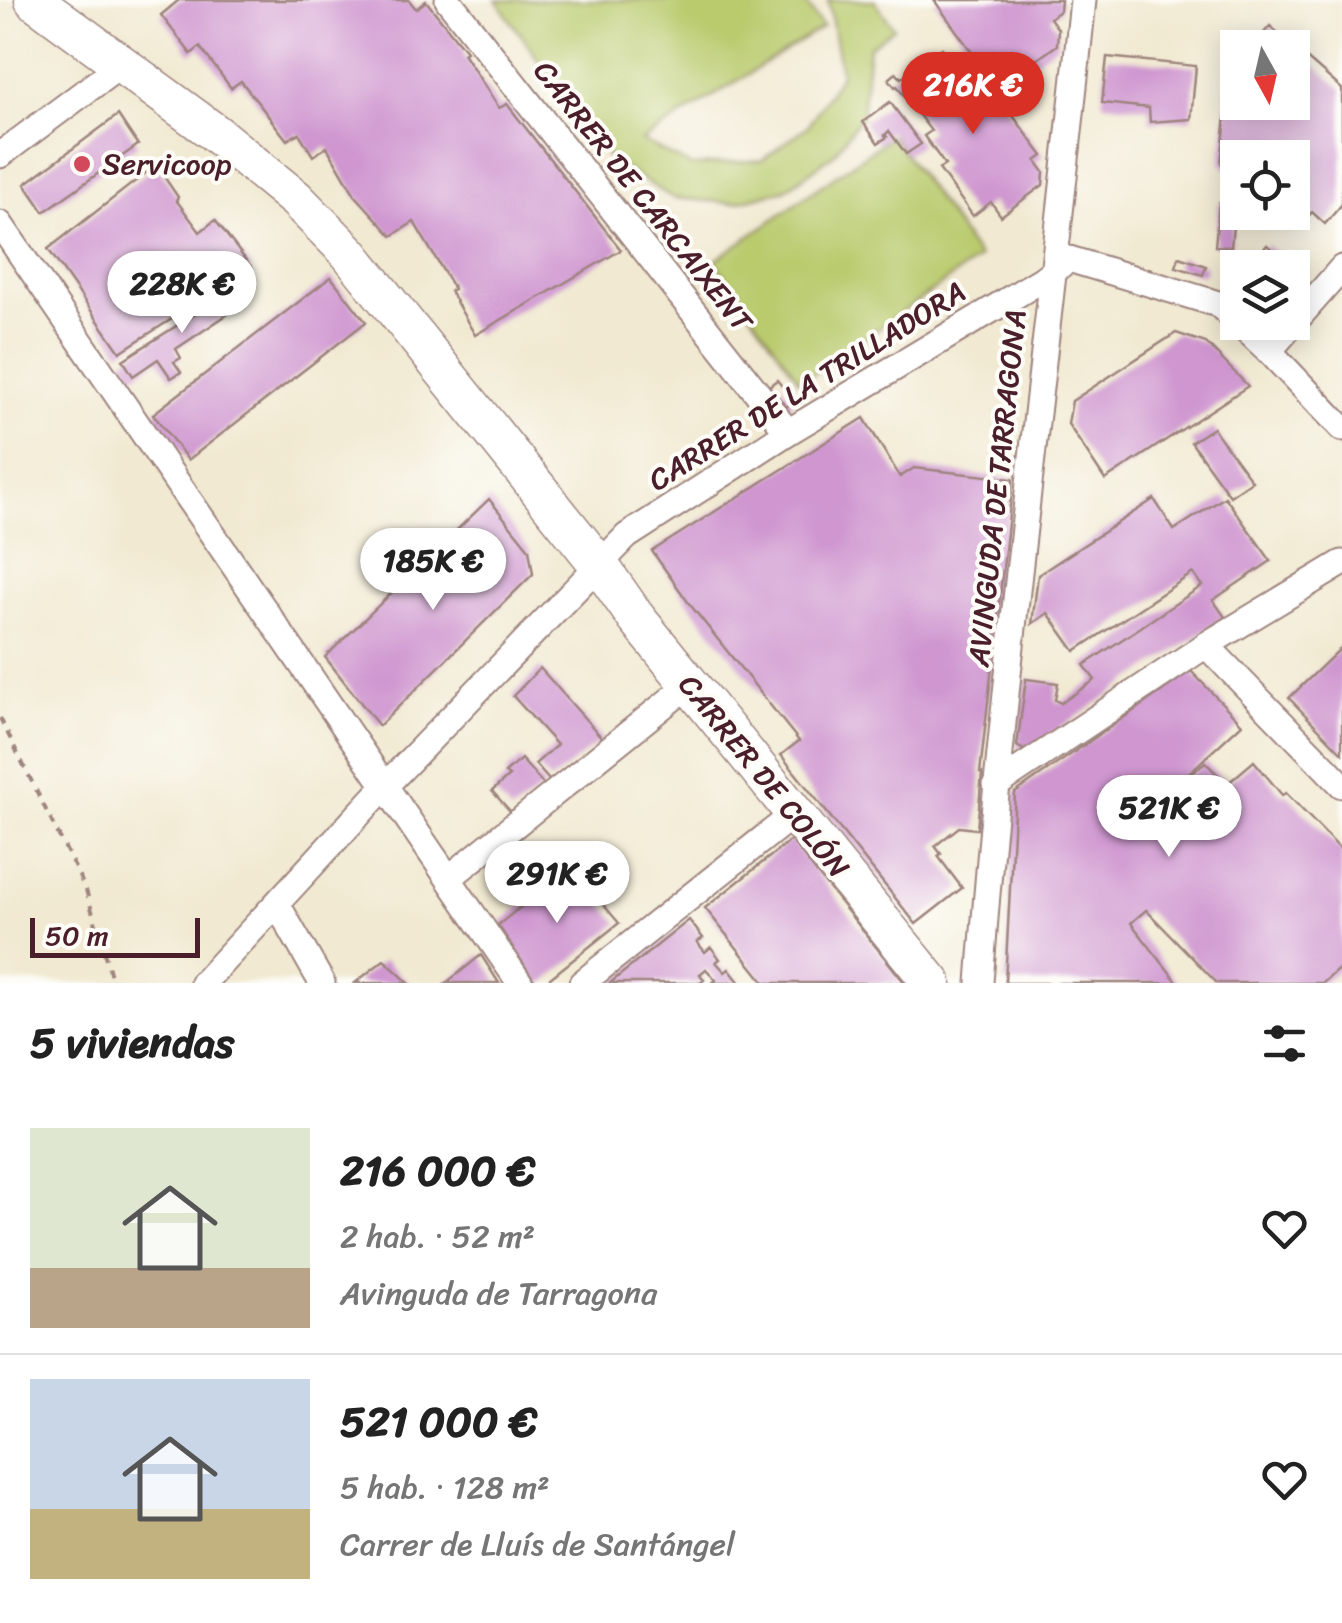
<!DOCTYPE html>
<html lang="es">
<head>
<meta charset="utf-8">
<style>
  body { margin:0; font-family:Sriracha,sans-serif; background:#f6f6f6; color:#222; height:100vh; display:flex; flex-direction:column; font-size:38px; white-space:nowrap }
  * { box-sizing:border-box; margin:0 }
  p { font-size:32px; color:#767676 }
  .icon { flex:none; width:55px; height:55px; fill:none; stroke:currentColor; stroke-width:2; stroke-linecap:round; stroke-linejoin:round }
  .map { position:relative; height:983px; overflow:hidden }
  .sheet { display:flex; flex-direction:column; background:#fff; flex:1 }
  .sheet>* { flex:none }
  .needle { width:65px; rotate:172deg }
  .fabs { position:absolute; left:1220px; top:30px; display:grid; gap:20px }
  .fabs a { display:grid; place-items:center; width:90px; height:90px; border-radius:0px; background:#fff; box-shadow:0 5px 25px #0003; font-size:50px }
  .scale { position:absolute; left:30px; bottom:25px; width:170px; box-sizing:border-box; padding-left:10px; border:5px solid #4a1f2b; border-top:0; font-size:28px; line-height:35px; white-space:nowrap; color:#4a1f2b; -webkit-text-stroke:8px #fdfcf7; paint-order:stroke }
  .price { position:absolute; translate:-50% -85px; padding:0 22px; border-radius:35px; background:#fff; color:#222; font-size:32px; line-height:65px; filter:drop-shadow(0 2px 5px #0008) }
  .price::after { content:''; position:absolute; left:50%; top:60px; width:30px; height:22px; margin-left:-15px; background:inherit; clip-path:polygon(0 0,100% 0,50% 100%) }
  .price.active { background:#d93025; color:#fff }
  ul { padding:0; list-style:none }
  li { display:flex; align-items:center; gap:30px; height:250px; padding:0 30px }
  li+li { border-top:2px solid #e0e0e0 }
  li span { display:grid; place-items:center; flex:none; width:280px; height:200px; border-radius:0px; color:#555 }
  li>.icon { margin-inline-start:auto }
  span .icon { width:120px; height:120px; fill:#fffc; stroke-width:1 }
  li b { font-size:42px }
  h2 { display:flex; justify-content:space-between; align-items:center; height:120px; padding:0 30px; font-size:42px }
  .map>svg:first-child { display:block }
  .grass { fill:#bacb6e; stroke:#82754c; stroke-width:2.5 }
  .building { fill:#cf96d0 }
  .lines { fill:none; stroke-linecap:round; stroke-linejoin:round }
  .street-casing { stroke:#9e847e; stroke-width:29 }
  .secondary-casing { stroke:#9e847e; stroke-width:41 }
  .path { stroke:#9e847e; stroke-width:4; stroke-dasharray:8 8; stroke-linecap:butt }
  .street { stroke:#fff; stroke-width:25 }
  .secondary { stroke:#fff; stroke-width:38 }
  .poi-dot { fill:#d1495b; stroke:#fdfcf7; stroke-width:4 }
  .labels { text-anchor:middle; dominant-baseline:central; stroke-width:8; stroke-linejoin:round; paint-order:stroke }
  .poi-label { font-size:30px; fill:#4a1f2b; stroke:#fdfcf7; text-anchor:start }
  .street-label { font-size:30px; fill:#4a1f2b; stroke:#fdfcf7 }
</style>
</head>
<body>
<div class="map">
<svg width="1342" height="983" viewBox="0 0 1342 983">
  <rect width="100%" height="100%" fill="#fdfcf7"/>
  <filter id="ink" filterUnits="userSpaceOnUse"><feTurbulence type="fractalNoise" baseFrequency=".01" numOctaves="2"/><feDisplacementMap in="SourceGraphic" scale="20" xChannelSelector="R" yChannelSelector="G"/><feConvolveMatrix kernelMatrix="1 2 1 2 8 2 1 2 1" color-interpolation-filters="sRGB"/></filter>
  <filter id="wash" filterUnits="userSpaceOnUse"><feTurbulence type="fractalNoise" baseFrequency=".0048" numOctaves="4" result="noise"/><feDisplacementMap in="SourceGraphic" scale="40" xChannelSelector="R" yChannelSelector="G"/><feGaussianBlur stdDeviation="2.25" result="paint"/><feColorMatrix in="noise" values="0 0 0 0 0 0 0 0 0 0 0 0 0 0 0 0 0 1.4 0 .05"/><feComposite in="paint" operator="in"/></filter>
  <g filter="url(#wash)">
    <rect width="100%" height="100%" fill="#f1e9d1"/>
    <g class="grass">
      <polygon points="496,0 803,0 823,27 642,141 691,166 762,160 808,126 841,74 828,0 874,0 894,28 869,47 862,115 833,155 786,189 733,203 673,198 609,159"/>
      <polygon points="892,136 979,258 801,383 714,261"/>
    </g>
    <g id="blocks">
      <g class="building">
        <polygon points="179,0 409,0 416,9 426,1 466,51 463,53 499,108 507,104 621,250 475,335 450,291 454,289 414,222 392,236 355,195 327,147 313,156 299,133 287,140 241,81 231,88 200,47 191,54 161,15"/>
        <polygon points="934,0 1061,0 1060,11 1050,18 1058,29 1057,45 998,88"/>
        <polygon points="1270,26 1342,89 1342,204 1325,224 1312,212 1299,227 1283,212 1292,212 1292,158 1238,158 1238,178 1221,163 1231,67 1233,69 1238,63 1238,102 1292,102 1292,48 1251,48"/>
        <polygon points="942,48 983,103 996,93 1043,156 1036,161 1044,172 1043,185 1001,216 991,202 973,216 939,169 945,165 924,136 931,131 897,86 895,87 889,79 896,73 901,78"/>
        <polygon points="1107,57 1196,66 1191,119 1150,122 1149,108 1102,103"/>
        <polygon points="890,102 921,144 906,154 889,131 885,135 887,137 878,143 863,122"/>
        <polygon points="118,115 138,145 44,212 25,184"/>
        <polygon points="156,165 178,197 176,200 200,232 215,220 252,268 120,352 48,249"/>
        <polygon points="1219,203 1235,205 1231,247 1215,246"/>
        <polygon points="1267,245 1284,260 1278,268 1247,268"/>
        <polygon points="1179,257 1206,266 1203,275 1176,267"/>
        <polygon points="331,277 366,322 188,460 153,414"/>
        <polygon points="236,288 246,302 176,349 181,358 174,362 181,372 171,378 158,359 133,376 123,360"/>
        <polygon points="1176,333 1206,343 1248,386 1105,480 1068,424 1072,401"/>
        <polygon points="777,380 794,401 786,407 769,386"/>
        <polygon points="864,418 900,477 914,468 1013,479 980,773 982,773 977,829 959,827 935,846 941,854 938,856 962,888 916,924 781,755 799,741 688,602 652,551"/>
        <polygon points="1213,428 1252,481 1230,496 1191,442"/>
        <polygon points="1225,497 1271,561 1213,600 1225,617 1026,751 1017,746 1026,679 1058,683 1055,700 1061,703 1095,680 1084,665 1202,586 1193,573 1075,651 1048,613 1032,624 1038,575 1154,499 1174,530"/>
        <polygon points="489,499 529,549 533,574 379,726 325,657"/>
        <polygon points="1342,647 1342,753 1289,698"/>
        <polygon points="540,668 603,739 550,781 535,764 557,745 513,696"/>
        <polygon points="1191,671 1242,724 1178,783 1179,785 1205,762 1227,784 1254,761 1282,795 1286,793 1342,851 1342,966 1323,983 1217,983 1146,910 1131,923 1178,983 1005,983 1015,793"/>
        <polygon points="521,759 545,786 511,812 492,791 509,776 505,773"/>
        <polygon points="791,840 819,876 905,983 765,983 705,908"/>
        <polygon points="571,867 619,923 544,983 536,983 498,925"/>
        <polygon points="689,920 703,938 697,942 705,952 711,947 720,959 716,962 725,972 729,969 740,983 712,983 716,980 706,969 700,974 704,980 700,983 610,983"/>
        <polygon points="481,955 499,983 446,983 460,972"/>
        <polygon points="384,960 409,983 355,983"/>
      </g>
    </g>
  </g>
  <g filter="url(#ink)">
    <use href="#blocks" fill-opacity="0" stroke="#9e847e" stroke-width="2.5"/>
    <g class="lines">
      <defs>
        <g id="street">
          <polyline points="448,0 788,432"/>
          <polyline points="0,155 122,64"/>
          <polyline points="0,224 520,983"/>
          <polyline points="1238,322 1269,351 1342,428"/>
          <polyline points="1269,351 1342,268"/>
          <polyline points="1206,645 1342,785"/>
          <polyline points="996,785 1206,645 1342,563"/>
          <polyline points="449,878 690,684"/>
          <polyline points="277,904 322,983"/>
          <polyline points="203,983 386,785 627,536 788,432 1041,280 1069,259 1218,304 1238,322"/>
          <polyline points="582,983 794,814"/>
          <path d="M980,983C1004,654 1050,328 1083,0"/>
        </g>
        <polyline id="secondary" points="34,0 215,133 296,199 349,253 600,566 637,619 932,983"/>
      </defs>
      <use href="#street" class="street-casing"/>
      <use href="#secondary" class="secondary-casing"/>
      <polyline class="path" points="0,718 86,890 113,983"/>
      <use href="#street" class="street"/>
      <use href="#secondary" class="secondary"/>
    </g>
  </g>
  <circle class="poi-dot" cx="82" cy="164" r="10"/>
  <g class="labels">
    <g class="poi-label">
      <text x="102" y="164">Servicoop</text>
    </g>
    <g class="street-label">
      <text transform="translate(643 196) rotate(52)">CARRER DE CARCAIXENT</text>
      <text transform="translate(807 386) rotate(-32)">CARRER DE LA TRILLADORA</text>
      <text transform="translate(997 488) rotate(-84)">AVINGUDA DE TARRAGONA</text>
      <text transform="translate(764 776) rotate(51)">CARRER DE COLÓN</text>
    </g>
  </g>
</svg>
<div class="fabs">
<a><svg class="needle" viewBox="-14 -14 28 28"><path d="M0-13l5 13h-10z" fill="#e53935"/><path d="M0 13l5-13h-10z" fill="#767676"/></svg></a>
<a><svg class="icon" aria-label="locate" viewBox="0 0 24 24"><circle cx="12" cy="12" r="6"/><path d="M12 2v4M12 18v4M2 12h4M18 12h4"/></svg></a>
<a><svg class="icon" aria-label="layers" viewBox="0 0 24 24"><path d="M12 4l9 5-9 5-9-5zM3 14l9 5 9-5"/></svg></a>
</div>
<div class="scale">50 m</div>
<b class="price active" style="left:973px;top:137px">216K €</b>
<b class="price" style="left:182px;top:336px">228K €</b>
<b class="price" style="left:433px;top:613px">185K €</b>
<b class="price" style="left:1169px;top:860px">521K €</b>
<b class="price" style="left:557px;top:926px">291K €</b>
</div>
<section class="sheet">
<h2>5 viviendas<svg class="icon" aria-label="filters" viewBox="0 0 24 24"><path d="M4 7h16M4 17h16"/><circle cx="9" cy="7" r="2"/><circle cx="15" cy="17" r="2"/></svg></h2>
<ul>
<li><span style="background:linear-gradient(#dfe7d0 70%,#b9a48a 0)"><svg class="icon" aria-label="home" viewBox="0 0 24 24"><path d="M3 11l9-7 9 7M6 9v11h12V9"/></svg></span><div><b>216 000 €</b><p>2 hab. · 52 m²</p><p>Avinguda de Tarragona</p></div><svg class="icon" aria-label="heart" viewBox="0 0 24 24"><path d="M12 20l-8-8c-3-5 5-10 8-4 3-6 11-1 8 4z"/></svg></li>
<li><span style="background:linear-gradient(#c9d6e8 65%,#c2b280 0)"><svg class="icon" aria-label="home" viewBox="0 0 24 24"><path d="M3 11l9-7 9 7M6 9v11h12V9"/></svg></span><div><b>521 000 €</b><p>5 hab. · 128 m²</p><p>Carrer de Lluís de Santángel</p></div><svg class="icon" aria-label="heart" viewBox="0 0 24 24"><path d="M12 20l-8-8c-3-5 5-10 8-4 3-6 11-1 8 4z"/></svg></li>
</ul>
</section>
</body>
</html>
